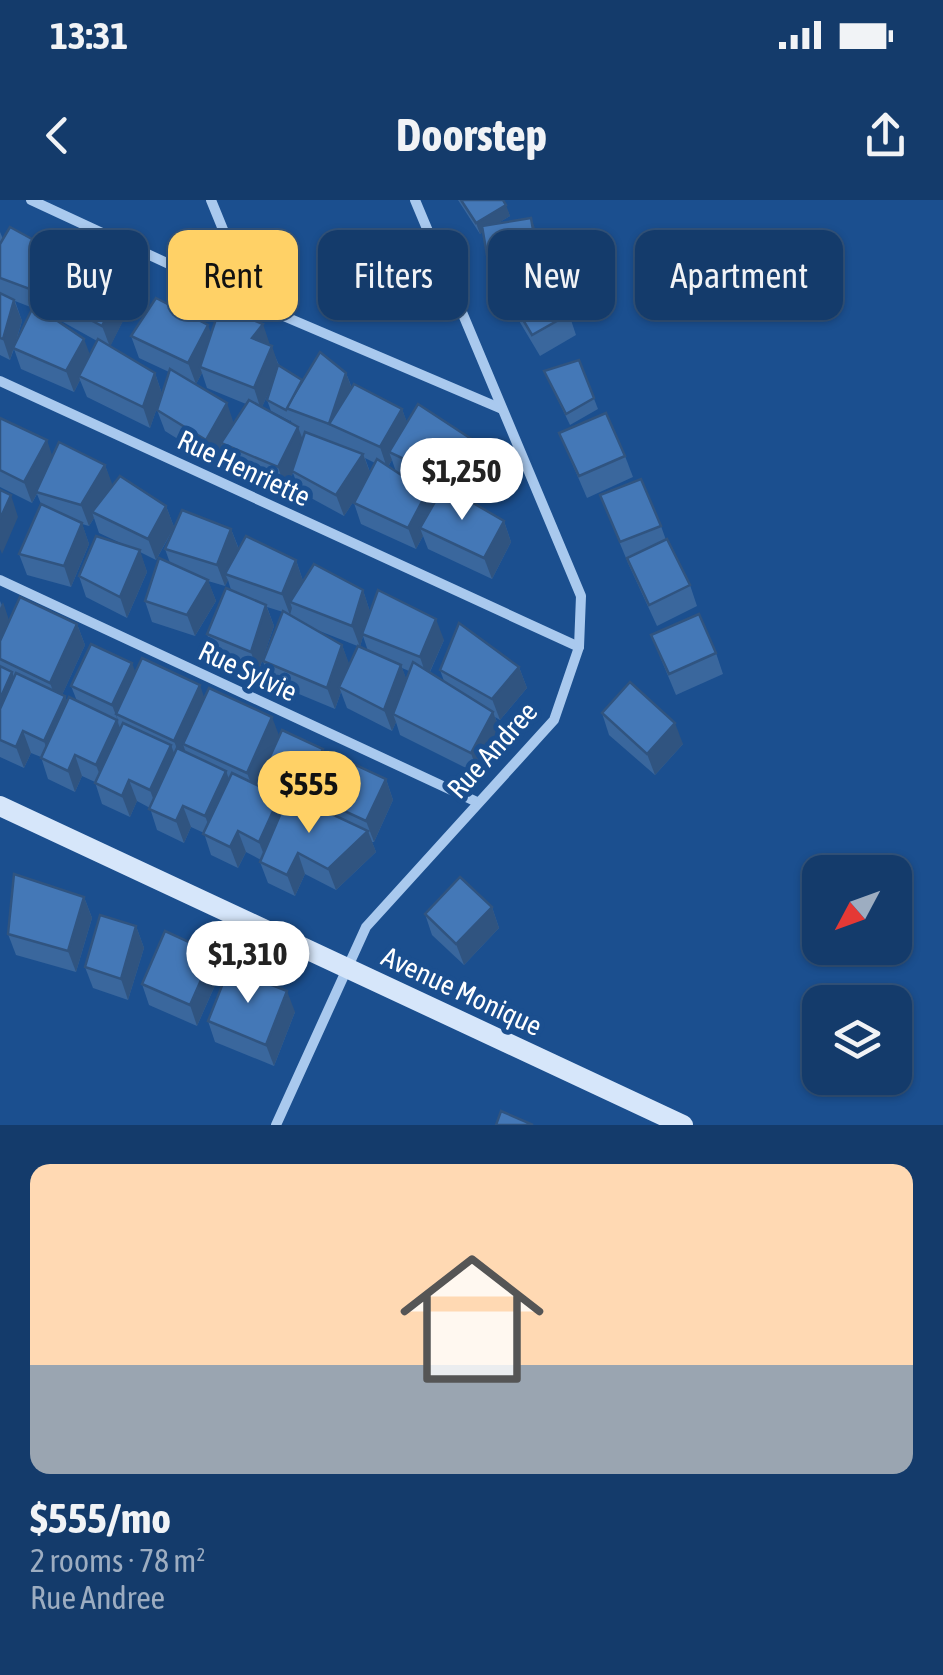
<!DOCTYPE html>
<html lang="en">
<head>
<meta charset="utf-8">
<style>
  body { margin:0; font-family:"Asap Condensed",sans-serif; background:#1d4271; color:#f1f3f6; height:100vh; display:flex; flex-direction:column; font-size:38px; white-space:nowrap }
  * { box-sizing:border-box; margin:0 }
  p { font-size:32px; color:#9dadc1 }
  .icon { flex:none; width:55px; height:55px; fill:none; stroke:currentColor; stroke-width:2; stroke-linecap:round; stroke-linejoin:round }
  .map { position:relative; height:925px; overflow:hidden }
  .drawer { display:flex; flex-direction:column; background:#143b6b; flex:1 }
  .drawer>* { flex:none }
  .top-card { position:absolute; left:30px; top:30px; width:885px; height:90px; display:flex; gap:20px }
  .needle { width:65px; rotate:229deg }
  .buttons { position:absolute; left:802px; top:655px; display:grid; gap:20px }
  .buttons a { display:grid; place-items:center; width:110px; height:110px; border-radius:20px; background:#143b6b; box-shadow:0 2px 8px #0004,0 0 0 2px #33557e; font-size:50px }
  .price { position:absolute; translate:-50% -85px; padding:0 22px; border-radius:35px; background:#fff; color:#222; font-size:32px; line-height:65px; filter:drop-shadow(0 2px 5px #0008) }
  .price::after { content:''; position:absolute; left:50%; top:60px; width:30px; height:22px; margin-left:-15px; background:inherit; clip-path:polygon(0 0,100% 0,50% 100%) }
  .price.active { background:#ffd166; color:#111 }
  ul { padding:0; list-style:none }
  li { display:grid; align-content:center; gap:20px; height:530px; padding:0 30px }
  li span { display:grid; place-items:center; height:310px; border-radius:20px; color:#555 }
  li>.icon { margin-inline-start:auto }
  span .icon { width:180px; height:180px; fill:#fffc; stroke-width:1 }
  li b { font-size:42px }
  .tag { padding:0 35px; border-radius:20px; background:#143b6b; box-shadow:0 2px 8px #0004,0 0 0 2px #33557e; font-size:35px; line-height:90px }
  .tag.active { background:#ffd166; color:#111 }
  .status { display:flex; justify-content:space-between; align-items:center; height:70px; padding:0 50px; background:#143b6b; direction:ltr }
  .status svg { height:28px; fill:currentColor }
  header { display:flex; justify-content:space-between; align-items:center; height:130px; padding:0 30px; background:#143b6b; font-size:45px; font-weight:700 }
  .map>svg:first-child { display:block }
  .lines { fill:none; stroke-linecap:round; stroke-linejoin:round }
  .street { stroke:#a9c9ee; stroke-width:10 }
  .secondary { stroke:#d6e6fa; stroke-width:20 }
  .wall { fill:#3a679d; fill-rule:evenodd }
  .shaded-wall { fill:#305480 }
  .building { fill:#4478b7; stroke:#305480; stroke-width:2.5 }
  .labels { text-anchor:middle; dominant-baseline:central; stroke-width:10; stroke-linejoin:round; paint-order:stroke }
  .street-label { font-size:28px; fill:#fff; stroke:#1b4f8f }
</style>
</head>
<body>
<div class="status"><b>13:31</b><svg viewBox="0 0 49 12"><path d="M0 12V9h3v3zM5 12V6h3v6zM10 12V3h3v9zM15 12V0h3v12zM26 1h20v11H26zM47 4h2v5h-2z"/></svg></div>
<header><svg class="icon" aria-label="back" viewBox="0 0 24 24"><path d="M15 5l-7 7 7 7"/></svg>Doorstep<svg class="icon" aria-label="share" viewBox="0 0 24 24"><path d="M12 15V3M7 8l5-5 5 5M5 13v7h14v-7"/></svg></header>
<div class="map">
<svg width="943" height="925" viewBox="0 0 943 925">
  <rect width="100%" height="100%" fill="#1b4f8f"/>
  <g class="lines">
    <g class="street">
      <polyline points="31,0 253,103 502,209"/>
      <polyline points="211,0 253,103"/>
      <polyline points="0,181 579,447"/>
      <polyline points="0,380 477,602"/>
      <polyline points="276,925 366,727 554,520 579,447 581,396 415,0"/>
    </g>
    <polyline class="secondary" points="0,606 683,925"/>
  </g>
  <g class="wall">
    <polygon points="458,0 503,0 510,16 498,23 539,39 545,78 569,114 576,135 540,156 518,119 510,98 539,82 497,88 489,67 483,32 480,34"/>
    <path d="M0,32L3,39L59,70L123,84L131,105L110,146L155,173L162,194L169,172L139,158L131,136L211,134L270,145L279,165L303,181L346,173L352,188L402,209L407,223L486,265L469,301L504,321L511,342L492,379L428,349L423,336L416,349L361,324L354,303L357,296L344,316L300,292L293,273L285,288L228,264L222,246L213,261L165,231L157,210L160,199L150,228L87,197L80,180L74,192L21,169L14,149L10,160L0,155ZM48,100L54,117L97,141L90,155L44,111ZM15,101L33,108L16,142L22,121ZM202,173L207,188L246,204L234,223L196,184ZM271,187L267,200L271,211L290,221V220L292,223L262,207ZM365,258L375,263L370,272ZM392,260L396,272L388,267ZM403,277L440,293L432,306L427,292Z"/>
    <polygon points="579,160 598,209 570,225 544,171"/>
    <path d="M0,218L53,256L105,265L112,286L166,306L174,327L231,329L239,349L296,360L303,381L363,390L370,412L444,440L430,472L444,481L440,470L519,467L527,488L500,520L495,517L501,533L478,574L400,535L396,522L392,531L347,508L341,492L335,509L270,482L263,461L283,412L267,407L274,426L258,473L214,455L207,434L231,390L228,380L225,386L208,381L216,401L195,436L152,422L145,401L170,363L165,349L174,328L156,360L140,352L147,372L127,418L86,397L79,376L127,346L99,333L94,318L89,326L82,324L89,344L71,387L27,375L19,354L41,304L37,294L32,303L0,287ZM317,430L360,447L363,436L368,451L349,465L342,445ZM402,468L409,471L406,479Z"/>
    <polygon points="559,233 625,256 633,277 587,298"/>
    <polygon points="600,295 661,326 666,340 690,385 697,406 657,426 628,363"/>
    <path d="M0,401L9,421L77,424L85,445L62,495L65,496L67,501H77L71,486L135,472L204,498L279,536L323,549L329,566L386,579L393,600L374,642H372L376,652L336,690L305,674L295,696L268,683L260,662L261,660L246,652L238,668L211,655L204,633L191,627L184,643L157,630L150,608L137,601L130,617L102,604L95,582L82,576L75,592L48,579L41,557L31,553L24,568L0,557ZM263,575L270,591L258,586Z"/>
    <polygon points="651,435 716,453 723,474 676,495"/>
    <polygon points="602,513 683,544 655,575 609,535"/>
    <polygon points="84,697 92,718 76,772 16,755 8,734"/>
    <polygon points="492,707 499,728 464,765 432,735 425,714"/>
    <polygon points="136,726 144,748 128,800 93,788 85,767"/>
    <polygon points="220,774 197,826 149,805 142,784"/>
    <polygon points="295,812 274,866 215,842 208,821"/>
  </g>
  <g class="shaded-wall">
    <polygon points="506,5 510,16 480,34 476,23"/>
    <polygon points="531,18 539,39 546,80 538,59"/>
    <polygon points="52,50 60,71 46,96 48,100 43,112 35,91"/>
    <polygon points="123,84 131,105 110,147 102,126"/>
    <polygon points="14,100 22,121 10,160 3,139"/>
    <polygon points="263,124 270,145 252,138"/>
    <polygon points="208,125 216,147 200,167 202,173 196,184 188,163"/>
    <polygon points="84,139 92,160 79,176 80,180 74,192 66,171"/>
    <polygon points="272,146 279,167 261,210 254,188"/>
    <polygon points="155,173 162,194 150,228 143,207"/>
    <polygon points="346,173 354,194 329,224"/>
    <polygon points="227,203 234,224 221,243 222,246 213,261 206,240"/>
    <polygon points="402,209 410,230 389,252 392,260 387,268 380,247"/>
    <polygon points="298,227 306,248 285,288 278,267"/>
    <polygon points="47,240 54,261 32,303 24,282"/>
    <polygon points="479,244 486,265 467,306 459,285"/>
    <polygon points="363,254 371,275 344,316 336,295"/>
    <polygon points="105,265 113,286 92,312 94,318 89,326 81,305"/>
    <polygon points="427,292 435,313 420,328 423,336 416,349 408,328"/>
    <polygon points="11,295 18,317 2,354 0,349 0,319"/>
    <polygon points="166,306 174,327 156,360 148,339"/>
    <polygon points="504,321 511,342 492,379 484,358"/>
    <polygon points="82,323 89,344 71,387 64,366"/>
    <polygon points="231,329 239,350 225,374 228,380 225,386 217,365"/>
    <polygon points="140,350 147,372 127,418 120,397"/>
    <polygon points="296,360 303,381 290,402 292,408 290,415 282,394"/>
    <polygon points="208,380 216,401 195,436 187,415"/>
    <polygon points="363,390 370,412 360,447 352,426"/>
    <polygon points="3,402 10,423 0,446 0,408"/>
    <polygon points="266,405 274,426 258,473 251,452"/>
    <polygon points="436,419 444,440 427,478 420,457"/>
    <polygon points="77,424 85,445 58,504 50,483"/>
    <polygon points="342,445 350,466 339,487 341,492 335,509 327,488"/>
    <polygon points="132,463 140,484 116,514 120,526 112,505"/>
    <polygon points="401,465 409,486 393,514 396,522 392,531 384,510"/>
    <polygon points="519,467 527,488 500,520 492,499"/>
    <polygon points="12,472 20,493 0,537 0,499"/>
    <polygon points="200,485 207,506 183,544 186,553 182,562 174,541"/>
    <polygon points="65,496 72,517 51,562 44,541"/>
    <polygon points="493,512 501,533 478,574 471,553"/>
    <polygon points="272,517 280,538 255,594 247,573"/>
    <polygon points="117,520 125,541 104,586 96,565"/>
    <polygon points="675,523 683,544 655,575 647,554"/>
    <polygon points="23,531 31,553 24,568 16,547"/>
    <polygon points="171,545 179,566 158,612 150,590"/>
    <polygon points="323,549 330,570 314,597 316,602 311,613 303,591"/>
    <polygon points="75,555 82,576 75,592 68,571"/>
    <polygon points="226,571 234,592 213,637 205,616"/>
    <polygon points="386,579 393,600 374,642 366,621"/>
    <polygon points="129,580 137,601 130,617 122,596"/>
    <polygon points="280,596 288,618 267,663 259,642"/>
    <polygon points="183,606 191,627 184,643 176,621"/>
    <polygon points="238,631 246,652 238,668 230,647"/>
    <polygon points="368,631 376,652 336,690 328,669"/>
    <polygon points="298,653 305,674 295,696 287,675"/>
    <polygon points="84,697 92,718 76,772 68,751"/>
    <polygon points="492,707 499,728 464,765 456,744"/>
    <polygon points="136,726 144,748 128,800 121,779"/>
    <polygon points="213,753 220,774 197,826 190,805"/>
    <polygon points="287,791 295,812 274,866 266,845"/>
  </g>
  <g class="building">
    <polygon points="461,0 503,0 506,5 476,23"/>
    <polygon points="531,18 538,59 489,67 482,26"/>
    <polygon points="10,27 52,50 35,91 0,78 0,44"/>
    <polygon points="68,53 123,84 102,126 46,96"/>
    <polygon points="547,77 569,114 532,135 510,98"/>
    <polygon points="0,93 14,100 3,139 0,138"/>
    <polygon points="156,98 208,125 188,163 131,136"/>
    <polygon points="34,105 84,139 66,171 13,148"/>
    <polygon points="220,107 263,124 252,138 272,146 254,188 200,167"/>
    <polygon points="98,139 155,173 143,207 79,176"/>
    <polygon points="320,152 346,173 329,224 286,208"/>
    <polygon points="579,160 594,198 566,214 544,171"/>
    <polygon points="278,165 302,180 286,210 267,200"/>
    <polygon points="170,169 227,203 206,240 157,210"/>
    <polygon points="354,184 402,209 380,247 329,224"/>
    <polygon points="249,200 298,227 278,267 221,243"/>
    <polygon points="418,204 479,244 459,285 389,252"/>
    <polygon points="606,213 625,256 579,276 559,233"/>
    <polygon points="0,218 47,240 24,282 0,270"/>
    <polygon points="305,232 363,254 336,295 292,271"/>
    <polygon points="59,242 105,265 81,305 36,292"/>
    <polygon points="377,259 427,292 408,328 354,303"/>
    <polygon points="120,276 166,306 148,339 92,312"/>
    <polygon points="641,279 661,326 620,342 600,295"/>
    <polygon points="444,286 504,321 484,358 420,328"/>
    <polygon points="0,290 11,295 0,319"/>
    <polygon points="41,304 82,323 64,366 19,354"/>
    <polygon points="182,310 231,329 217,365 165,349"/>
    <polygon points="96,336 140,350 120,397 79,376"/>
    <polygon points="246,336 296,360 282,394 225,374"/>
    <polygon points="667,339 690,385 649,405 627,358"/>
    <polygon points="159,358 208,380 187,415 145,401"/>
    <polygon points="314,364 363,390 352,426 290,402"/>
    <polygon points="226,388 266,405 251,452 207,434"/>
    <polygon points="378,390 436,419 420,457 362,434"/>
    <polygon points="20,397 77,424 50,483 0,459 0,441"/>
    <polygon points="283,411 342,445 327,488 263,461"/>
    <polygon points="699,414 716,453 669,474 651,435"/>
    <polygon points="459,423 519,467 492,499 440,470"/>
    <polygon points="91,444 132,463 112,505 71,486"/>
    <polygon points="358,446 401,465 384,510 339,487"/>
    <polygon points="142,458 200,485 174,541 116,514"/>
    <polygon points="413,462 493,512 471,553 393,514"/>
    <polygon points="0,466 12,472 0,499"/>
    <polygon points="16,473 65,496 44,541 23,531 16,547 0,540 0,509"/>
    <polygon points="630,482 675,523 647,554 602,513"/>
    <polygon points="209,488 272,517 247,573 183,544"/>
    <polygon points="69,497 117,520 96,565 75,555 68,571 41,558"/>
    <polygon points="123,523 171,545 150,590 129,580 122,596 95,583"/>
    <polygon points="282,530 323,549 303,591 263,572"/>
    <polygon points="177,548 226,571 205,616 183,606 176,621 149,609"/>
    <polygon points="334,555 386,579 366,621 314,597"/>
    <polygon points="232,573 280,596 259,642 238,631 230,647 203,634"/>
    <polygon points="289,594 368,631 328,669 298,653 287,675 260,662"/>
    <polygon points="14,674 84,697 68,751 8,734"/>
    <polygon points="460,677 492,707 456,744 425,714"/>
    <polygon points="100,715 136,726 121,779 85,767"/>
    <polygon points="165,731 213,753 190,805 142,784"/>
    <polygon points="229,768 287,791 266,845 208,821"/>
    <polygon points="501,911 533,925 496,925"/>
  </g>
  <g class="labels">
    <g class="street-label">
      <text transform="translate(244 268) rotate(25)">Rue Henriette</text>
      <text transform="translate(248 471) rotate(25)">Rue Sylvie</text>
      <text transform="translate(492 550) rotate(-48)">Rue Andree</text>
      <text transform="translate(462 791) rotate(25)">Avenue Monique</text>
    </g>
  </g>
</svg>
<div class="buttons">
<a><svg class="needle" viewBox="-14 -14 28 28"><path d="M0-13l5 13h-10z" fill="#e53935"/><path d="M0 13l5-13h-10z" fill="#9dadc1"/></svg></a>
<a><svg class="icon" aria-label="layers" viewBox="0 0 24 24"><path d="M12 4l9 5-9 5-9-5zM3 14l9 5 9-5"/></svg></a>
</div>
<b class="price" style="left:462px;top:323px">$1,250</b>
<b class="price active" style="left:309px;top:636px">$555</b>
<b class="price" style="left:248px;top:806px">$1,310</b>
<div class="top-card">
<a class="tag">Buy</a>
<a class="tag active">Rent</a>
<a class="tag">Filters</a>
<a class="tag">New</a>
<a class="tag">Apartment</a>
</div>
</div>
<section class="drawer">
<ul>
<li><span style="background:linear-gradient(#ffd9b3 65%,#9aa5b1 0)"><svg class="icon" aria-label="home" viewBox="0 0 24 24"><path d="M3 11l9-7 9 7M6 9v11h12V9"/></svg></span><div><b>$555/mo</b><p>2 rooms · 78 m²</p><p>Rue Andree</p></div></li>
</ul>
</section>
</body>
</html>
